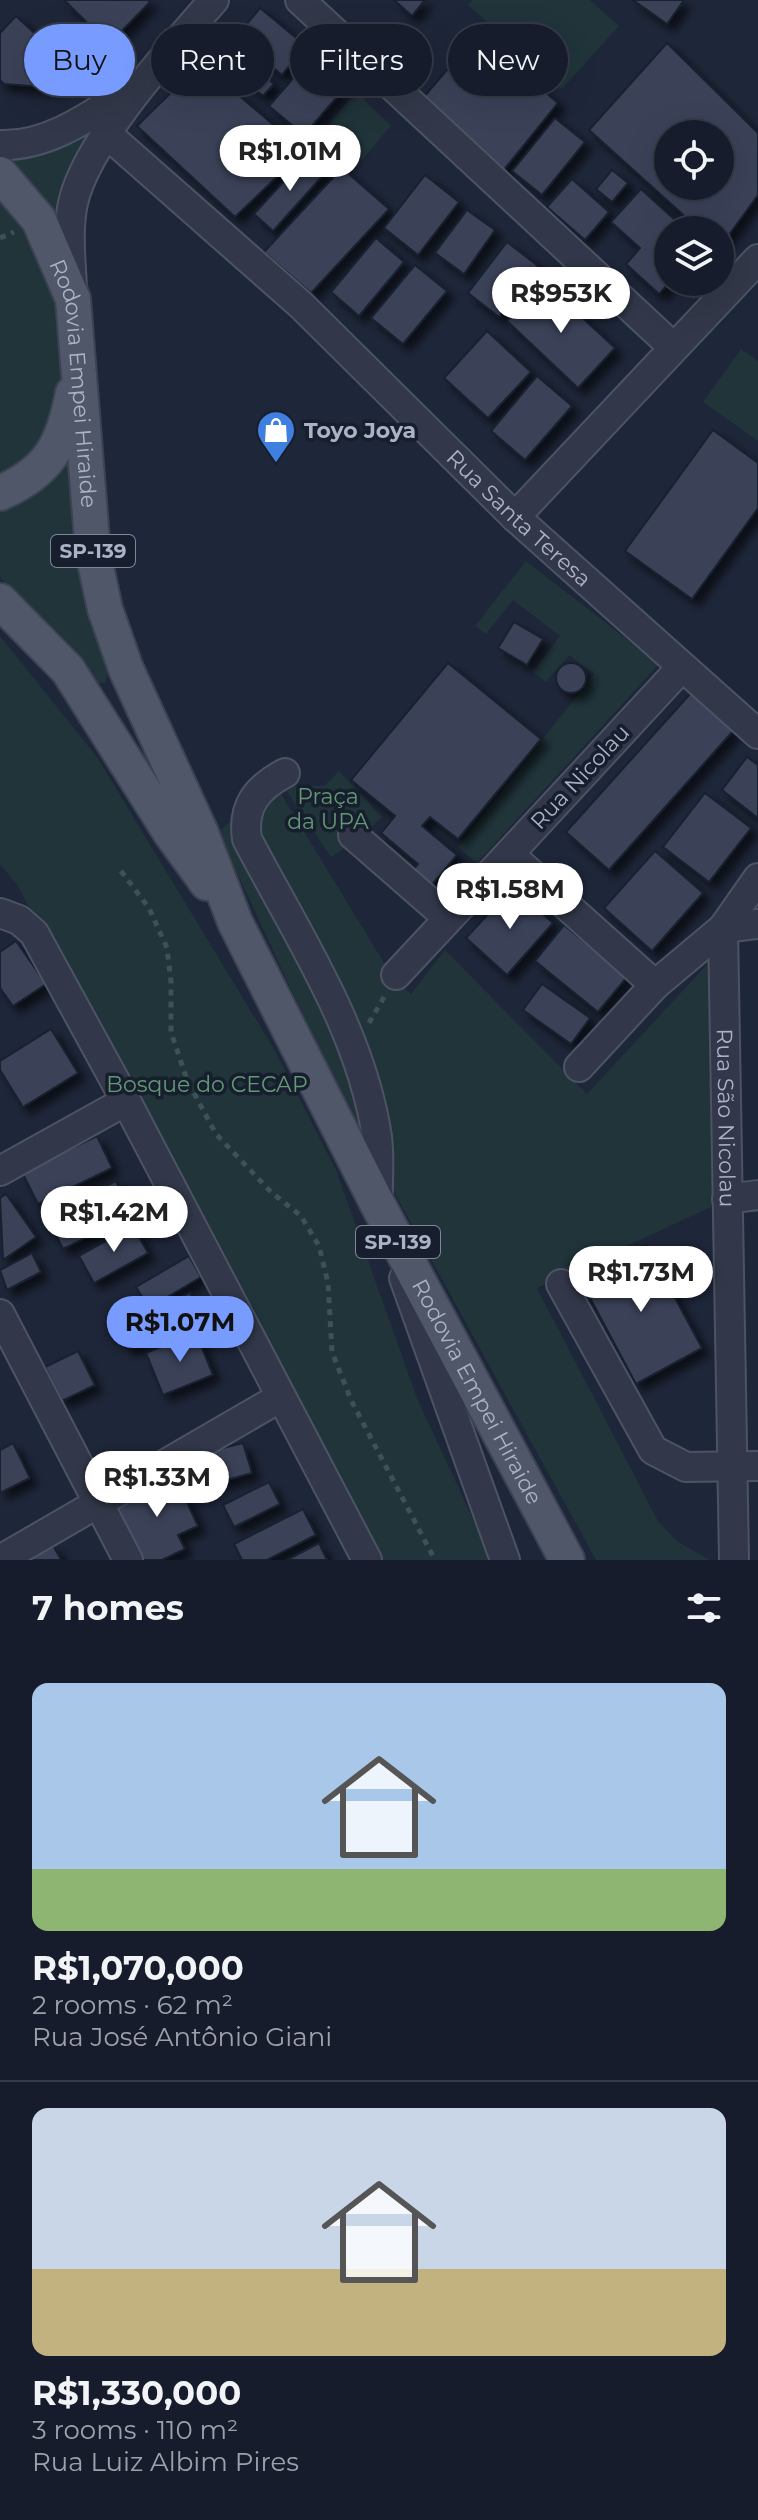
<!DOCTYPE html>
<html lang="en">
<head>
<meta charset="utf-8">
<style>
  body { margin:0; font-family:Montserrat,sans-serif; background:#232937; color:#f1f3f6; height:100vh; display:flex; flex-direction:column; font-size:30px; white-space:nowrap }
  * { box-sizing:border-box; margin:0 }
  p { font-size:26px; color:#9ea1a9 }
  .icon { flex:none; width:44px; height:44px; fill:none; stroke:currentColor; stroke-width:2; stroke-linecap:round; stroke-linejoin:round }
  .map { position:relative; height:1560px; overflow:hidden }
  .sheet { display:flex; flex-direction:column; background:#161c2b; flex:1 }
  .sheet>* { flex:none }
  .hud { position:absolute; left:24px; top:24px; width:710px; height:72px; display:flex; gap:16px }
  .controls { position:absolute; left:654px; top:120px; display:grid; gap:16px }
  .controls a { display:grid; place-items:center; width:80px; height:80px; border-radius:50%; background:#161c2b; box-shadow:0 8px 32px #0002,0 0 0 2px #353a47; font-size:40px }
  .price { position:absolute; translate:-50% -68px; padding:0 18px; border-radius:28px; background:#fff; color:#222; font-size:26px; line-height:52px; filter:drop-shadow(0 2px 4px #0008) }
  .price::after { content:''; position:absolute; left:50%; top:48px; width:24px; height:18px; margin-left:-12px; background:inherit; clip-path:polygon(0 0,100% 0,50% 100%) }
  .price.active { background:#789bff; color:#111 }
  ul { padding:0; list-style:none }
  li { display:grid; align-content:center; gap:16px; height:424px; padding:0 32px }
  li+li { border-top:2px solid #353a47 }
  li span { display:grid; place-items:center; height:248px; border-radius:16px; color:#555 }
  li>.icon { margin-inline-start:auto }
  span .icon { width:144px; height:144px; fill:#fffc; stroke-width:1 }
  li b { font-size:34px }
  h2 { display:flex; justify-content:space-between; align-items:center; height:96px; padding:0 32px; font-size:34px }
  .chip { padding:0 28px; border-radius:36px; background:#161c2b; box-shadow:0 8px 32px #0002,0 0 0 2px #353a47; font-size:28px; line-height:72px }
  .chip.active { background:#789bff; color:#111 }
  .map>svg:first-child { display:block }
  .green { fill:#20343a }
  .building { fill:#3a4359; stroke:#19202f; stroke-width:2; fill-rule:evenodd; filter:url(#shadow) }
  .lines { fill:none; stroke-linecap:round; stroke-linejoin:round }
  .minor-casing { stroke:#4c5364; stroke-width:32 }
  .major-casing { stroke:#3b4253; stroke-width:38 }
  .path { stroke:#3d5157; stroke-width:5; stroke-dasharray:6 6; stroke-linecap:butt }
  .minor { stroke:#323849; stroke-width:28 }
  .major { stroke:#4f5769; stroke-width:34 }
  .labels { text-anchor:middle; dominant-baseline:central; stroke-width:7; stroke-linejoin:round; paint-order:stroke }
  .shield { fill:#171e2d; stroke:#7f8698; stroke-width:2 }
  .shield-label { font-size:20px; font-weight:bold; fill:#acb2c6 }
  .street-label { font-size:22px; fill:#acb2c6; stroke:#171e2d }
  .poi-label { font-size:22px; font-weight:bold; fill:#acb2c6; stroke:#171e2d; text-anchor:start }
  .park-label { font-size:22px; fill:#629875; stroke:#171e2d }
</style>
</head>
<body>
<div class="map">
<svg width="758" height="1560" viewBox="0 0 758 1560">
  <defs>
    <filter id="shadow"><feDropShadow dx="7" dy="7" stdDeviation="4" flood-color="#0009"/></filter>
  </defs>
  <rect width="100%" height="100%" fill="#1e2639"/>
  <g class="green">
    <polygon points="472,0 590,0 619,26 562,89 468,5"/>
    <polygon points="356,92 391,126 351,172 314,141"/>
    <polygon points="118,105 64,249 24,175 3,155"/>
    <path d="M0,200C20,226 52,269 60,301C70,344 62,429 27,460C20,466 8,470 0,475Z"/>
    <polygon points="741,349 758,361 758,441 703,402"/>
    <path d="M72,457L109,669L105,683L92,684L0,577V512C31,501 51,481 72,457Z"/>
    <polygon points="526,561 659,664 477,863 458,847 594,674 569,655 546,682 532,672 560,636 513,600 486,634 475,626"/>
    <polygon points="0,636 97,757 275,1051 336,1170 417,1398 492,1560 373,1560 17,885 0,864"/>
    <polygon points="339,771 382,817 364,834 342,827 339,835 344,849 331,857 283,786 324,786"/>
    <polygon points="275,784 392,976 411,994 445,950 587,1094 714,957 713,1206 537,1288 658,1521 678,1542 710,1560 596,1560 337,1088 218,832"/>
  </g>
  <g class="building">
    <polygon points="64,0 148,0 150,2 109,44"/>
    <polygon points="394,0 425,0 412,16"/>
    <polygon points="633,0 684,0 667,24"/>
    <polygon points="260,8 306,46 282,75 236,37"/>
    <polygon points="16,16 73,69 57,88 4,84 0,80 0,33"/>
    <polygon points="477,35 558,103 503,171 422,99"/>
    <path d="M667,43L758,133V195L720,247V230H700L589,130ZM668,134H720V186H668Z"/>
    <polygon points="228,45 274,84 263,96 218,57"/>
    <polygon points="315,53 350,82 304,135 269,106"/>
    <polygon points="201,63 304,151 235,217 137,126"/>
    <polygon points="555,118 585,142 542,195 512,171"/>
    <polygon points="308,155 326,172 273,231 254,214"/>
    <polygon points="342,168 389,209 311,293 264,252"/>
    <polygon points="612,170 628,183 612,202 596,189"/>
    <polygon points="425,175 459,202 418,255 384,228"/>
    <polygon points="572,179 609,212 585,240 547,207"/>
    <polygon points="641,189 686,230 668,230 670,282 659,294 626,264 640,248 611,222"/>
    <polygon points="467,210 495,230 464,274 435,253"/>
    <polygon points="376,238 404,262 359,316 331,292"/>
    <polygon points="507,242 538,266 499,317 468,293"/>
    <polygon points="415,265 447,291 403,344 371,318"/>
    <polygon points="544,282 615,348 578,388 507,321"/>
    <polygon points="487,331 531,372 488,418 444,378"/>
    <polygon points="537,376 572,406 525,460 491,431"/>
    <polygon points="713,430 758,463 758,508 692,599 625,551"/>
    <polygon points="514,622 543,639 527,665 498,648"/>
    <polygon points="448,663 541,739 458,839 430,817 422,826 457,855 425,893 406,878 418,864 381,833 395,816 351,780"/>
    <circle cx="571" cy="678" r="15"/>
    <polygon points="691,693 733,731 609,870 566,832"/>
    <polygon points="747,757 758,765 758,818 722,790"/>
    <polygon points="705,793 751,828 709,882 663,847"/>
    <polygon points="655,851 703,893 652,951 604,908"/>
    <polygon points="513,887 553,923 507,975 466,938"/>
    <polygon points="564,925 627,977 598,1012 535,961"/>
    <polygon points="16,941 46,984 13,1006 0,988 0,952"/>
    <polygon points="542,984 590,1018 571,1044 523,1010"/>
    <polygon points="51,1029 78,1073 23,1107 0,1070 0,1061"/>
    <polygon points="97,1136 112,1168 38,1204 22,1172"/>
    <polygon points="116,1181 133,1215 63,1249 46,1215"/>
    <polygon points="6,1194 36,1237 3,1260 0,1198"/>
    <polygon points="133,1226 148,1253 94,1283 79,1256"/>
    <polygon points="646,1244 702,1348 636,1384 580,1279"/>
    <polygon points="32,1253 41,1272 7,1290 0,1270"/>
    <polygon points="189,1256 201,1277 149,1308 136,1287"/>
    <polygon points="190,1293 201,1316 128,1349 117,1326"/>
    <polygon points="196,1333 213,1375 163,1395 146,1353"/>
    <polygon points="78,1351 95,1385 62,1401 45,1367"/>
    <polygon points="13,1443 30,1478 0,1493 0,1450"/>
    <polygon points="243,1443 252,1473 220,1482 211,1451"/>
    <polygon points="174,1474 198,1526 178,1535 185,1549 162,1560 141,1560 114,1502"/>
    <polygon points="269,1482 280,1504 234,1527 223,1505"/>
    <polygon points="303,1509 316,1535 267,1560 242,1560 234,1544"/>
    <polygon points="319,1543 327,1560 287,1560"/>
    <polygon points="53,1545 61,1560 25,1560"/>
  </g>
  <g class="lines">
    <defs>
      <g id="minor">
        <polyline points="300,0 673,347"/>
        <path id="s1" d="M108,135L301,305L515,517L758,734"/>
        <path d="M0,145C49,147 93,114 132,89"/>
        <path d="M72,289C71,261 67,231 73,203C86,142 172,48 214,0"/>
        <polyline points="515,517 758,259"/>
        <polyline points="682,667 509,854 655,985 723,928 758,878"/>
        <path d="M285,773C257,788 242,806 247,839C296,933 361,1029 377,1137C380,1159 377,1183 378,1205"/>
        <polyline points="353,835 447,917"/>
        <polyline points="0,913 19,920 34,933 126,1101 367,1560"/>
        <path id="s2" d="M723,928L734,1560"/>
        <polyline points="723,928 758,924"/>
        <polyline points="396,975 509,854"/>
        <polyline points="579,1067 655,985"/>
        <polyline points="0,1171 126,1101"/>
        <polyline points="727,1199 758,1195"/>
        <polyline points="404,1278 505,1560"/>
        <polyline points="561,1284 653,1450 686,1467 758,1466"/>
        <polyline points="0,1314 128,1560"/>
        <polyline points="0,1560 281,1397"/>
      </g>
      <g id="major">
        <path id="s3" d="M0,174L39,220L73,299L93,553L105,609L126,669L201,833L235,922L378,1205L567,1560"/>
        <path d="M0,493C49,472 63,445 73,393"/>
        <polyline points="0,601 68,670 170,832 207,883"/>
      </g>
    </defs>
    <use href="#minor" class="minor-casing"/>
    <use href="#major" class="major-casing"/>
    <g class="path">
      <polyline points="0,238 14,232"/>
      <polyline points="121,871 149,908 167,948 171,982 171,1032 187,1080 216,1134 271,1192 301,1216 319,1246 328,1283 332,1352 351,1400 435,1560"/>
      <polyline points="369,1023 384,997"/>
    </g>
    <use href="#minor" class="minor"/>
    <use href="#major" class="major"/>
  </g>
  <defs>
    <symbol id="shop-pin" viewBox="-11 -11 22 30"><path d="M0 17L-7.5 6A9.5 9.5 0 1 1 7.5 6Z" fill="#3f7fe0" stroke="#171e2d"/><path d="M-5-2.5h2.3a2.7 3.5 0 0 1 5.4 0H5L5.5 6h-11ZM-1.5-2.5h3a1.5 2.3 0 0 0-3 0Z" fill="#fff"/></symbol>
  </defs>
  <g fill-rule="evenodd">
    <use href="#shop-pin" x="254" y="408" width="44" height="60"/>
  </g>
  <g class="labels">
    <g class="shield">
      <rect x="51" y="535" width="84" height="32" rx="6"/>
      <rect x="356" y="1226" width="84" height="32" rx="6"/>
    </g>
    <g class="shield-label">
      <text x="93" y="551">SP-139</text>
      <text x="398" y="1242">SP-139</text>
    </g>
    <g class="street-label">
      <text stroke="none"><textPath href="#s3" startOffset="230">Rodovia Empei Hiraide</textPath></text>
      <text stroke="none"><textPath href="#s1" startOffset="562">Rua Santa Teresa</textPath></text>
      <text transform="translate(580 777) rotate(-47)">Rua Nicolau</text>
      <text stroke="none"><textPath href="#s2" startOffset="190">Rua São Nicolau</textPath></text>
      <text stroke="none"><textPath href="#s3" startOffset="1326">Rodovia Empei Hiraide</textPath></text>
    </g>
    <g class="poi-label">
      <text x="304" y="430">Toyo Joya</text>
    </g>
    <g class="park-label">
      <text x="328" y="796">Praça<tspan x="328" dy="25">da UPA</tspan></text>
      <text x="207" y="1084">Bosque do CECAP</text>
    </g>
  </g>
</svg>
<div class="controls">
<a><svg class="icon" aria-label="locate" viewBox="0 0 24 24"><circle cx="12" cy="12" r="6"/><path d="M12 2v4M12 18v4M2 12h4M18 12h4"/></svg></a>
<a><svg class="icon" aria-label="layers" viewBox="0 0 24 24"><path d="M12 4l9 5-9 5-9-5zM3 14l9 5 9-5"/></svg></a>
</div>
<b class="price" style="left:290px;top:193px">R$1.01M</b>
<b class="price" style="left:561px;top:335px">R$953K</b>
<b class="price" style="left:510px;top:931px">R$1.58M</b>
<b class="price" style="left:114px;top:1254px">R$1.42M</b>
<b class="price" style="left:641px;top:1314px">R$1.73M</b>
<b class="price active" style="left:180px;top:1364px">R$1.07M</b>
<b class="price" style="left:157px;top:1519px">R$1.33M</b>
<div class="hud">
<a class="chip active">Buy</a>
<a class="chip">Rent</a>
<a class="chip">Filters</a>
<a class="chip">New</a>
</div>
</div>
<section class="sheet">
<h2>7 homes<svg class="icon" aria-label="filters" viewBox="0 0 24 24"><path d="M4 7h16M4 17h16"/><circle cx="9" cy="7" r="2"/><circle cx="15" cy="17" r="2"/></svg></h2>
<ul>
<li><span style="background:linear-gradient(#a9c7e8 75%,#8fb573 0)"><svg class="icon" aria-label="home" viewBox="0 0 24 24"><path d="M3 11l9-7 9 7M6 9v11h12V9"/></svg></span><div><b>R$1,070,000</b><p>2 rooms · 62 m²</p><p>Rua José Antônio Giani</p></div></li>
<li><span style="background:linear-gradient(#c9d6e8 65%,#c2b280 0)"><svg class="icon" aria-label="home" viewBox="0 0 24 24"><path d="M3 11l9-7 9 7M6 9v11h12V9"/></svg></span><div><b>R$1,330,000</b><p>3 rooms · 110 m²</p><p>Rua Luiz Albim Pires</p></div></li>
</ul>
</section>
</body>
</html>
